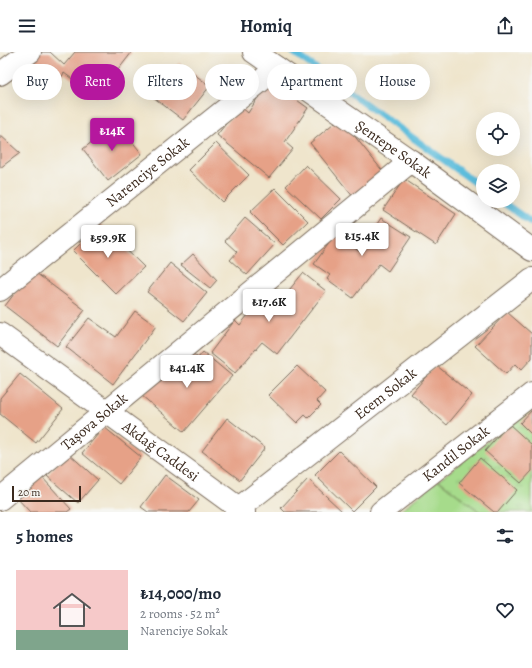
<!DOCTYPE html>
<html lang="en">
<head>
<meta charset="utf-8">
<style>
  body { margin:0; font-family:Alegreya,serif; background:#f2f2f3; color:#1f2937; height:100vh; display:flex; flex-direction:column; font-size:15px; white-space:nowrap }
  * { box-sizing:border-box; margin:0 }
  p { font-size:13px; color:#747a83 }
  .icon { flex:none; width:22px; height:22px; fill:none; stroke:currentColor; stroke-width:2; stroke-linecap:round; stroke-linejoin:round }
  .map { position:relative; height:460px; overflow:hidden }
  .details { display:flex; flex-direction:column; background:#fff; flex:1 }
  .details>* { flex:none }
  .guide { position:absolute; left:12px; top:12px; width:508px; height:36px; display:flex; gap:8px }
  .controls { position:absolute; left:476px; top:60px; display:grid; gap:8px }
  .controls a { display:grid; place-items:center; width:44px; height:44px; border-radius:50%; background:#fff; box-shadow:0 4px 16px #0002; font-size:20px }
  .scale { position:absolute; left:12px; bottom:10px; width:69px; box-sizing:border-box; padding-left:4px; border:2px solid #3b2a1e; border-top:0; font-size:11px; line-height:14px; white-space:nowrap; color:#3b2a1e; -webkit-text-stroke:3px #f6f6f2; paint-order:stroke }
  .price { position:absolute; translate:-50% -34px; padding:0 9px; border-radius:4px; background:#fff; color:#222; font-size:13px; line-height:26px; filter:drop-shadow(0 1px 2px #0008) }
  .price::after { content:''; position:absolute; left:50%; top:24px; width:12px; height:9px; margin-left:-6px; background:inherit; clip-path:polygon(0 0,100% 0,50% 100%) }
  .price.on { background:#b5179e; color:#fff }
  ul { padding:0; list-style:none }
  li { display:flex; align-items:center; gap:12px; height:100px; padding:0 16px }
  li span { display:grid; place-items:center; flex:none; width:112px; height:80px; border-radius:0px; color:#555 }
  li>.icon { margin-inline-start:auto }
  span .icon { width:48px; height:48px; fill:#fffc; stroke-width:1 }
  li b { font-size:17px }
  h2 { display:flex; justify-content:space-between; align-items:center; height:48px; padding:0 16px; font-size:17px }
  .tag { padding:0 14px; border-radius:18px; background:#fff; box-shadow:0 4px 16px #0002; font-size:14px; line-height:36px }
  .tag.on { background:#b5179e; color:#fff }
  header { display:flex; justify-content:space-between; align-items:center; height:52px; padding:0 16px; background:#fff; font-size:18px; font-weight:600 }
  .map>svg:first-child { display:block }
  .grass { fill:url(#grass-tufts); stroke:#708254 }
  .pitch { fill:#a6db8b; stroke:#708254 }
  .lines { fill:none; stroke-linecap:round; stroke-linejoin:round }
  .stream { stroke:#5dbddc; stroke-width:7 }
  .building { fill:#e6a187 }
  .minor-casing { stroke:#7a6b5b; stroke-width:24 }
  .minor { stroke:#fff; stroke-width:22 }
  .labels { text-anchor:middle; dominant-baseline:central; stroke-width:3.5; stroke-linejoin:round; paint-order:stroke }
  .street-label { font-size:15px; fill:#3b2a1e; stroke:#f6f6f2 }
</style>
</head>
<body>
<header><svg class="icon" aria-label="menu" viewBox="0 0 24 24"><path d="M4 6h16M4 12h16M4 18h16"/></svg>Homiq<svg class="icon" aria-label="share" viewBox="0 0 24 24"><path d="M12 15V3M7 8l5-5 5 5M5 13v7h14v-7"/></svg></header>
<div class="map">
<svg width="532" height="460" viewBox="0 0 532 460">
  <defs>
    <pattern id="grass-tufts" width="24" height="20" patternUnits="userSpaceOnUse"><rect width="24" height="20" fill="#a6db8b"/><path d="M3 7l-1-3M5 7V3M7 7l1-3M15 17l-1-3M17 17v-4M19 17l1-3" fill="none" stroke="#90bc78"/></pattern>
  </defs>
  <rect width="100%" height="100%" fill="#f6f6f2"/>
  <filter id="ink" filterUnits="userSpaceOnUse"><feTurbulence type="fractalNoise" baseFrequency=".025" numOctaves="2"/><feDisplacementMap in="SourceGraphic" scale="8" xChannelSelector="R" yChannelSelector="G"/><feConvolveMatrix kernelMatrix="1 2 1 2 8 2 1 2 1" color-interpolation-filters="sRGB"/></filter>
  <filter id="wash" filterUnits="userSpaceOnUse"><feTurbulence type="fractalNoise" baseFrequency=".012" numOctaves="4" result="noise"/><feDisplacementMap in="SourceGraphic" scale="16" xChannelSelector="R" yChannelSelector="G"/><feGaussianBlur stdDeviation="0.9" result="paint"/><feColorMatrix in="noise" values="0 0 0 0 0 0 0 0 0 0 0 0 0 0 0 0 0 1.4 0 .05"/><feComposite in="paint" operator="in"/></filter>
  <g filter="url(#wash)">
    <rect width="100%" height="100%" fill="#efe5cc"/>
    <polygon class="grass" points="532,354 532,460 480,460 439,428"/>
    <polygon class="pitch" points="438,428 480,460 399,460"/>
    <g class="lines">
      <g class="stream">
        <polyline points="293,0 483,136"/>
        <polyline points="501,149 532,171"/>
      </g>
    </g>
    <g id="blocks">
      <g class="building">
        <polygon points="40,0 50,0 64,13 75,0 132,0 97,45 64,21 57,32 28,11"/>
        <polygon points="179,11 210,34 183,68 153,45"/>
        <polygon points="269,28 308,56 285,90 293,97 269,126 217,83 240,54 248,61"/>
        <polygon points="340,66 385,122 354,146 310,91"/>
        <polygon points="117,70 142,102 108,129 83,97"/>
        <polygon points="0,83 20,101 0,116"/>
        <polygon points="216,91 249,123 222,150 189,118"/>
        <polygon points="306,113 341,147 321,167 286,134"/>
        <polygon points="404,127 456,162 436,193 383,158"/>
        <polygon points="275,136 308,169 283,193 250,160"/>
        <polygon points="245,166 275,192 247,223 230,208 237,200 225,189"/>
        <polygon points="381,166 411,185 388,219 379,212 353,246 327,227 330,223 314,212 335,183 359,199"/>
        <polygon points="100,172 144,215 116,242 73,199"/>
        <polygon points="193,202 217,228 210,236 181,213"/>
        <polygon points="170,211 207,241 184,269 147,240"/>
        <polygon points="32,218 85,258 57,294 5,254"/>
        <polygon points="303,221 326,239 277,302 262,290 235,321 210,301 235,268 240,273 272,233 285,243"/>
        <polygon points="135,259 156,274 113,332 66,295 89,266 116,285"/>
        <polygon points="507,260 532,282 532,306 521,318 515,312 506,322 475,294"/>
        <polygon points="189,298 198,306 203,300 232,324 184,380 141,343"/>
        <polygon points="436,313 472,343 447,373 411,342"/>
        <polygon points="297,314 325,340 317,349 321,353 308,366 305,363 297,371 268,343"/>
        <polygon points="20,322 63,357 36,391 0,362 0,346"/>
        <polygon points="532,358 532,383 520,371"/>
        <polygon points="227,366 265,396 240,428 202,399"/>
        <polygon points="509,372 532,393 532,419 521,431 485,399"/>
        <polygon points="104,375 141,405 119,432 82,401"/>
        <polygon points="339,399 376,435 352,459 315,423"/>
        <polygon points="67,400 98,428 78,451 47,424"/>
        <polygon points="480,406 517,438 498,460 494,460 459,431"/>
        <polygon points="165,423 199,448 189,460 148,460 141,455"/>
        <polygon points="41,424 71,457 67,460 30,460 17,446"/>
        <polygon points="308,427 343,460 285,460 281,456"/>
      </g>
    </g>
  </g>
  <g filter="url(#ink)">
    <use href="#blocks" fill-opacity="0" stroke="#7a6b5b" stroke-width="1"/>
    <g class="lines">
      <defs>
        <g id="minor">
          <path id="s1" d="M254,0L411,109L532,198"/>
          <polyline points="0,22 30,0"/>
          <path id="s2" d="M0,238L277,16"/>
          <path id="s3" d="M0,282L244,460"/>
          <path id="s4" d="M0,447L411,109"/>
          <path id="s5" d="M239,456L532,227"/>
          <path id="s6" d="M381,460L532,342"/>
        </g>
      </defs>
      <use href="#minor" class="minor-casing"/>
      <use href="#minor" class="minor"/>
    </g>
  </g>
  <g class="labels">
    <g class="street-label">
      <text stroke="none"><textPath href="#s1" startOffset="170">Şentepe Sokak</textPath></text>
      <text stroke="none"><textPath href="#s2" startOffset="189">Narenciye Sokak</textPath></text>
      <text stroke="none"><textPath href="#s5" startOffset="186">Ecem Sokak</textPath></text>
      <text stroke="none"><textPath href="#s4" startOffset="122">Taşova Sokak</textPath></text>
      <text stroke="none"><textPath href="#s3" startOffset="199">Akdağ Caddesi</textPath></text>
      <text stroke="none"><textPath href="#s6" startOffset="95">Kandil Sokak</textPath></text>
    </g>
  </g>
</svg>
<div class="controls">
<a><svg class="icon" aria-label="locate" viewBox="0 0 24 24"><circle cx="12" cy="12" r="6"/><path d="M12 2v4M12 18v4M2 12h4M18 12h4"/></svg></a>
<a><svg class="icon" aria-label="layers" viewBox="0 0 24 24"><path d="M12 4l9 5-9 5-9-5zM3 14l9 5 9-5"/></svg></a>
</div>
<div class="scale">20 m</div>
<b class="price on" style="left:112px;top:100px">₺14K</b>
<b class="price" style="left:362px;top:205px">₺15.4K</b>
<b class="price" style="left:108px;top:207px">₺59.9K</b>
<b class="price" style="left:269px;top:271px">₺17.6K</b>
<b class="price" style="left:187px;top:337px">₺41.4K</b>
<div class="guide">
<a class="tag">Buy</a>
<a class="tag on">Rent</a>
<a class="tag">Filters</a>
<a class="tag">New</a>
<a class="tag">Apartment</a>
<a class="tag">House</a>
</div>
</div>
<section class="details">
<h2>5 homes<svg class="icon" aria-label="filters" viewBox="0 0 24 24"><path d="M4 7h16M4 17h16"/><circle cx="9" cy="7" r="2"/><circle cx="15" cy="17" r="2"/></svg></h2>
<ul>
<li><span style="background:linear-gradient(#f6c9c9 75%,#7fa58c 0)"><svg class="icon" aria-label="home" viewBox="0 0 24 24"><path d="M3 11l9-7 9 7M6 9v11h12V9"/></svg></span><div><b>₺14,000/mo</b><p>2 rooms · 52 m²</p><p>Narenciye Sokak</p></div><svg class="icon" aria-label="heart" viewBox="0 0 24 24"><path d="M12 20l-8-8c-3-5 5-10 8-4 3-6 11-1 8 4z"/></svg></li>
</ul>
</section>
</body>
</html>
